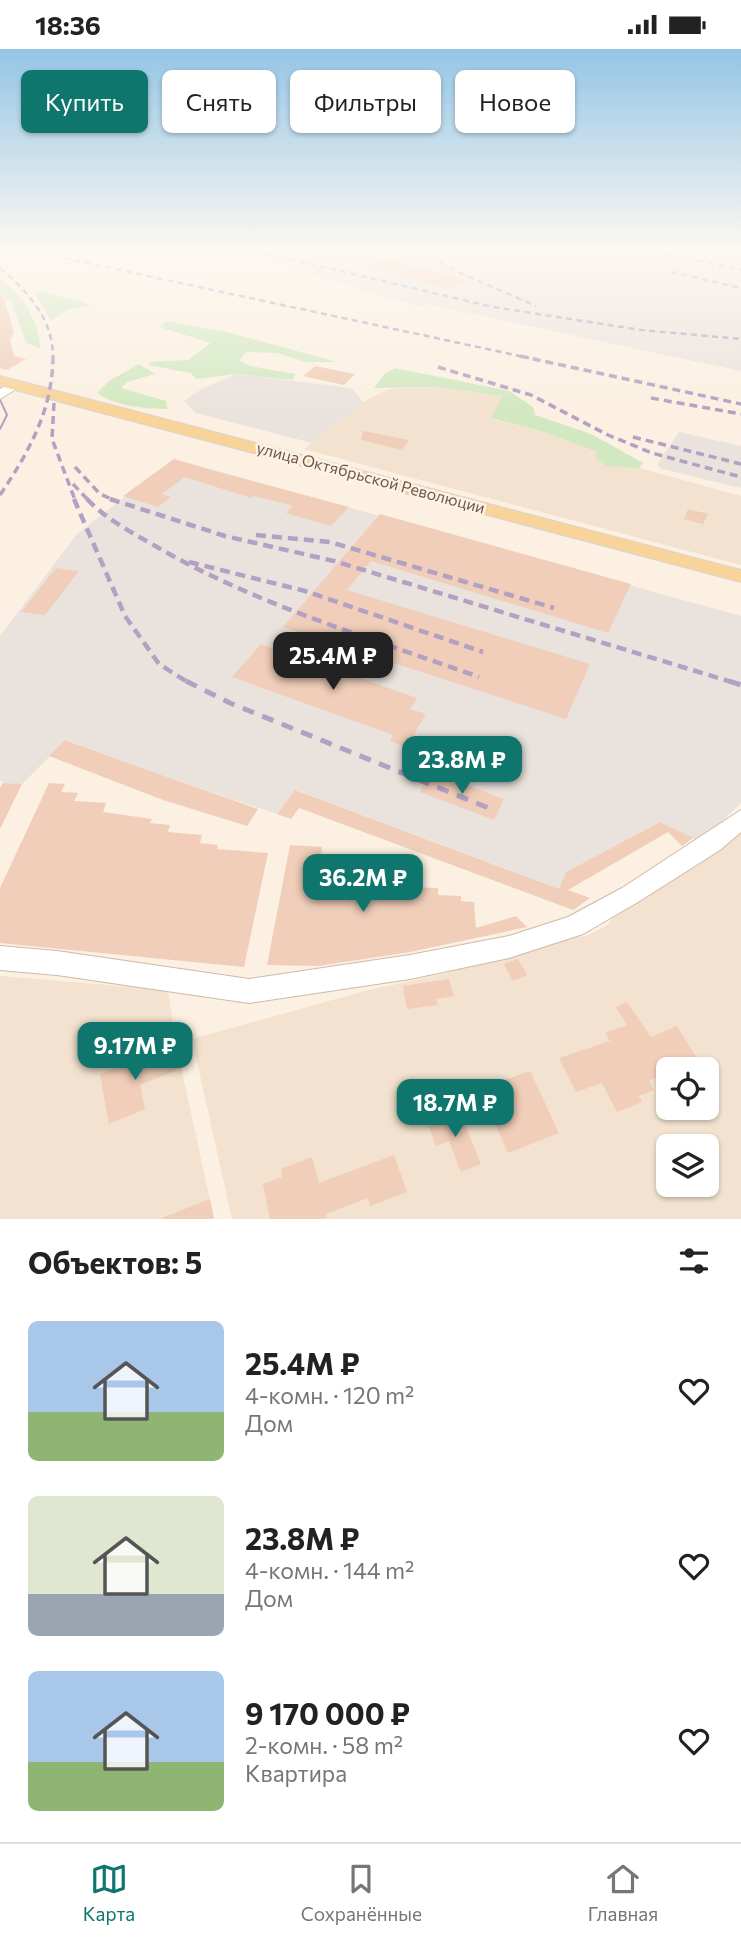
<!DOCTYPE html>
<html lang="ru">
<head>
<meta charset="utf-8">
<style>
  body { margin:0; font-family:Commissioner,sans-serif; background:#f2f2f2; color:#222; height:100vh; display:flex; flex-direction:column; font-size:26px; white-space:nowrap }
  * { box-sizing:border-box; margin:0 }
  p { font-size:23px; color:#767676 }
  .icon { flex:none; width:38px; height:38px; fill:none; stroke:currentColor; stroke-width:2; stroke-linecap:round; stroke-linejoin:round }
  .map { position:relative; height:1170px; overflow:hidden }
  .drawer { display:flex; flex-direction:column; background:#fff; flex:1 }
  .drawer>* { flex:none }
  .top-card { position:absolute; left:21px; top:21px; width:700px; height:63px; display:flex; gap:14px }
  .fabs { position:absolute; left:656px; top:1008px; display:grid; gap:14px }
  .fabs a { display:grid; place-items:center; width:63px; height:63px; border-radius:10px; background:#fff; box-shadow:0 2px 5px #0004; font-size:35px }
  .price { position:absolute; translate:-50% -60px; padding:0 16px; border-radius:14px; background:#0f766e; color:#fff; font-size:23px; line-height:46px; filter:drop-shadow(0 2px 4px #0008) }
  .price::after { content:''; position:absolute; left:50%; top:42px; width:21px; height:16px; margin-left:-10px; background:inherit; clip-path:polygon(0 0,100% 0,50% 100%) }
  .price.active { background:#222; color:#fff }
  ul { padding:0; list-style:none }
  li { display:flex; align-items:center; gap:21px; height:175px; padding:0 28px }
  li span { display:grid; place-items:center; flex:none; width:196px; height:140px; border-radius:10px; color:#555 }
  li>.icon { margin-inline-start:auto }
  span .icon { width:84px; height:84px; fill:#fffc; stroke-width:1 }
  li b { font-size:30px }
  h2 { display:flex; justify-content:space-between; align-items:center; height:84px; padding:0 28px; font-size:30px }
  .tag { padding:0 24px; border-radius:10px; background:#fff; box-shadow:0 2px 5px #0004; font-size:24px; line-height:63px }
  .tag.active { background:#0f766e; color:#fff }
  .status { display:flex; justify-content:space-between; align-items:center; height:49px; padding:0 35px; background:#fff; direction:ltr }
  .status svg { height:19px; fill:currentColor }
  .menu { display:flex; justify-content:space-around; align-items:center; height:98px; border-top:2px solid #e0e0e0; background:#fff; font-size:19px; color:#767676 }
  .menu a { display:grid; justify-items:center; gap:4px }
  .menu .active { color:#0f766e }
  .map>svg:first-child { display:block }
  .residential { fill:#f2e2cf; fill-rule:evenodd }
  .industrial { fill:#eae2dc }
  .green { fill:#d1e8c0 }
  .building { fill:#f0ceb9 }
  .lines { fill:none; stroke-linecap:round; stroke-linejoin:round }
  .minor-casing { stroke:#cebaab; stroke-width:2 }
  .major-casing { stroke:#dad3d0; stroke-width:2 }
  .minor { fill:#fff; fill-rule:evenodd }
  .major { fill:#f8d39a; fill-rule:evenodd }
  .tram { stroke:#b2a1c3; stroke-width:2 }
  .rail-far3 { stroke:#b2a1c3; stroke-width:2.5; stroke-dasharray:6 4.5; stroke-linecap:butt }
  .rail-far2 { stroke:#b2a1c3; stroke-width:3.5; stroke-dasharray:8 5; stroke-linecap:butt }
  .rail-far1 { stroke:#b2a1c3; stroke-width:4.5; stroke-dasharray:10 6; stroke-linecap:butt }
  .rail { stroke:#b2a1c3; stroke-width:5; stroke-dasharray:12 9; stroke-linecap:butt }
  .labels { text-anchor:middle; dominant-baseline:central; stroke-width:5; stroke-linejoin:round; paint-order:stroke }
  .far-street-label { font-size:16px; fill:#715649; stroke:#fef4e6 }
</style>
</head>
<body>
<div class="status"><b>18:36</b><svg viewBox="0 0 49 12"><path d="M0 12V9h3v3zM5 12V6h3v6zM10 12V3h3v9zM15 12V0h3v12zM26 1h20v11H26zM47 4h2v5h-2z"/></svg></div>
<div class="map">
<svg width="741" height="1170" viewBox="0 0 741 1170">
  <rect width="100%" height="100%" fill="#fbf0e1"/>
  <g class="residential">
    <polygon points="436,338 503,347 492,370 541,382 639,419 741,447 741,516 304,400 363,353 388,340"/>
    <path d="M741,780V1170H232L192,990L365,942L447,924L562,891L586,887L608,876L617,863ZM668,1020H707V1059H668ZM668,1097H707V1136H668Z"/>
    <polygon points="0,927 168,941 176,995 214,1170 0,1170"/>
  </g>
  <g class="industrial">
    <polygon points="188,198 741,198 741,322 426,255 419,258 275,214"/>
    <polygon points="236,325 352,339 363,353 312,394 196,364 184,352 202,340"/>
    <polygon points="679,383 741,397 741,439 662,420 657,416"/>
    <polygon points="174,410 741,567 741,754 708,786 698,792 660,773 566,823 559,840 296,741 277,765 178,732 66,691 22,735 3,734 0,731 0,587 77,485"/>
  </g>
  <g class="green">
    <path d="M0,230C21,245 40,272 40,299L26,294L12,254L0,245Z"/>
    <polygon points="41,242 92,256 67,261 51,272 35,245"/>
    <polygon points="166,272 227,283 337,313 305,313 277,304 246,303 239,312 250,317 295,325 293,331 236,325 196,330 191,324 148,316 151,313 188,311 211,294 159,278"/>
    <path d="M139,315L155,325L127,333L121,339L166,352L167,360C146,360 114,357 97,344L109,332Z"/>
    <polygon points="395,319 509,342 533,358 535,366 591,385 643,414 639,419 607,417 596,410 597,403 541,382 491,369 503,347 436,338 374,339 384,325"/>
  </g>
  <g class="building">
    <polygon points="385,210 467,231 450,240 367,218"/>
    <polygon points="3,246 14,284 10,291 14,307 26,310 7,321 0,319 0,247"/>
    <polygon points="315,317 355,325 344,336 303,327"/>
    <polygon points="363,382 409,391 402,401 361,391"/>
    <polygon points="174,410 211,421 349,458 331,477 286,464 293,457 254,447 251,449 185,428 162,445 171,448 158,458 123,447"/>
    <polygon points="688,460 708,465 703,475 684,470"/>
    <polygon points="380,465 631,535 608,584 371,512 347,541 590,615 566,670 283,578"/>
    <polygon points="56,519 79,522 45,566 21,563"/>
    <polygon points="261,595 417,649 410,660 426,665 406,698 390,692 393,686 232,628"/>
    <polygon points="65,691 178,732 258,760 247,777 163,751 49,707"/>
    <polygon points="431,723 504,750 494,771 420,743"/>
    <polygon points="3,734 22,735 0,780 0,739"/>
    <polygon points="49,734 65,735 61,743 78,744 74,752 106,754 103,763 152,770 150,774 170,776 168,783 202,786 200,794 218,796 217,800 268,804 244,918 0,894 0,839"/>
    <polygon points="295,741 559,840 566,823 660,773 693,789 682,797 668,783 568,841 590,849 573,861 299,759 291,770 277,765"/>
    <polygon points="290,796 322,798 321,806 369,810 367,824 404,826 404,838 438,839 438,846 461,847 461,852 474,853 476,879 516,867 527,878 410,903 318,917 267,916"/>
    <polygon points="518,910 527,926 513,932 504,915"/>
    <polygon points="449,930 454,947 436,950 438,956 407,960 403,937"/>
    <polygon points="627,953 651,988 677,977 698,1011 676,1020 668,1020 668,1023 649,1032 654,1041 639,1047 642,1053 617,1063 602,1034 576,1043 559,1009 610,992 605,984 627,976 616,958"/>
    <polygon points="176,995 182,1019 140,1036 145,1060 109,1075 100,1025"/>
    <polygon points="530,1022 559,1084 508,1104 490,1063 509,1056 499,1033"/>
    <polygon points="459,1061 481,1115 461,1123 449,1092 436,1097 427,1073"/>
    <polygon points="394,1106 407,1143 370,1157 368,1149 326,1165 327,1168 322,1170 270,1170 263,1135 282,1128 281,1120 312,1108 319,1134"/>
    <polygon points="210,1150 214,1170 162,1170 162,1169"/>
  </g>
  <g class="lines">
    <defs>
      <g id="minor">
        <polygon points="14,332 20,336 18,339 0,350 0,340"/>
        <polygon points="741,761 741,783 720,801 638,853 583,885 509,909 410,930 249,954 57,926 0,921 0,897 57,902 249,930 410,906 509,887 568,868 622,839"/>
      </g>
      <polygon id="major" points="0,327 741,521 741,533 0,337"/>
    </defs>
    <use href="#minor" class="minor-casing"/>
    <use href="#major" class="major-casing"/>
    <use href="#minor" class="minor"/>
    <use href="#major" class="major"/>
    <polyline class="tram" points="0,351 7,366 0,380"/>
    <g class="rail-far3">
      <polyline points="13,198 529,309"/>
      <polyline points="238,198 493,258 641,281 741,290"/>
      <polyline points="412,198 460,224 536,257"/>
      <polyline points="636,198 741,221"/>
      <path d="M0,219C28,243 53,269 53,309"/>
      <polyline points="671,223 741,239"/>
    </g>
    <g class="rail-far2">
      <polyline points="520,307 741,355"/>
      <polyline points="438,318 531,346 608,386 652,404 741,428"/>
      <polyline points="651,349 741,365"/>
      <polyline points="54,354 52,390 75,451"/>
      <polyline points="633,388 741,415"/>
      <polyline points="75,418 100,445 114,451"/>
      <polyline points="73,435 88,451"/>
      <path d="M0,446C29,403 53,360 53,307"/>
    </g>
    <g class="rail-far1">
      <polyline points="74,450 125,567 159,615 189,634"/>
      <path d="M87,450C107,471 131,483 157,498C257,556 370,589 479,628"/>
      <polyline points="110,450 225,487 334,512 735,634"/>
      <polyline points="256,486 330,493 554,559"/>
      <polyline points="189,513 305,542 483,603"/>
    </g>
    <g class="rail">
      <polyline points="186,632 230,654 491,760"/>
      <polyline points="729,632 741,636"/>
    </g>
  </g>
  <linearGradient id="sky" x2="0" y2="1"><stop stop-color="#94c5e6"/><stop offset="0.55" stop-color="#fdf8f2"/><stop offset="1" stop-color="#fdf8f2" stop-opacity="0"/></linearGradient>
  <rect width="741" height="362" fill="url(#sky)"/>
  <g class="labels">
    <g class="far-street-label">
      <text transform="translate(371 428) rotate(15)">улица Октябрьской Революции</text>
    </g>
  </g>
</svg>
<div class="fabs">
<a><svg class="icon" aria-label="locate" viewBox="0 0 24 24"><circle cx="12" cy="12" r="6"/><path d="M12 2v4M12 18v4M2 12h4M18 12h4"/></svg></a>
<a><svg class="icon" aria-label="layers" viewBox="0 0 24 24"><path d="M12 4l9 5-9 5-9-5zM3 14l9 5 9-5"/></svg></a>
</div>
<b class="price active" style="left:333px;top:643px">25.4M ₽</b>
<b class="price" style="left:462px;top:747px">23.8M ₽</b>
<b class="price" style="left:363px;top:865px">36.2M ₽</b>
<b class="price" style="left:135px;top:1033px">9.17M ₽</b>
<b class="price" style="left:455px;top:1090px">18.7M ₽</b>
<div class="top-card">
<a class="tag active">Купить</a>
<a class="tag">Снять</a>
<a class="tag">Фильтры</a>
<a class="tag">Новое</a>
</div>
</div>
<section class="drawer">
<h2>Объектов: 5<svg class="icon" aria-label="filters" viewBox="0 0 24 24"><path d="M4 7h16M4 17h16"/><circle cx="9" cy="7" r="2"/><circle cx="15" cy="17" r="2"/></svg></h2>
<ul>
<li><span style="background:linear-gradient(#a9c7e8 65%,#8fb573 0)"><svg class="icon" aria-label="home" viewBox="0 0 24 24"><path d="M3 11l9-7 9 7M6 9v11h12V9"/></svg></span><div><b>25.4M ₽</b><p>4-комн. · 120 m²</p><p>Дом</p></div><svg class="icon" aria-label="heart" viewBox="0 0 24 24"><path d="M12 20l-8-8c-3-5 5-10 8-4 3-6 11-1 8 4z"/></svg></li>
<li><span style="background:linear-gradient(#dfe7d0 70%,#9aa5b1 0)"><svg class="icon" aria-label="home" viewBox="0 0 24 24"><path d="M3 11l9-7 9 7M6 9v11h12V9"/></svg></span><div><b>23.8M ₽</b><p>4-комн. · 144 m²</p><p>Дом</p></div><svg class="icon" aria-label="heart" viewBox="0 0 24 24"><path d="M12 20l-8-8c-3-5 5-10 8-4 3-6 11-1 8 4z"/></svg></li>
<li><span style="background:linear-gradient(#a9c7e8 65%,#8fb573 0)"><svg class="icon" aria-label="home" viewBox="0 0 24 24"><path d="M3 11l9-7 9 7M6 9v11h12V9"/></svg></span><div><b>9 170 000 ₽</b><p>2-комн. · 58 m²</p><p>Квартира</p></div><svg class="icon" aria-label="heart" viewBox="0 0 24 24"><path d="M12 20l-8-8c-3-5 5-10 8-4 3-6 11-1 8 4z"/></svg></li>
</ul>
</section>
<nav class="menu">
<a class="active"><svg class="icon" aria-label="map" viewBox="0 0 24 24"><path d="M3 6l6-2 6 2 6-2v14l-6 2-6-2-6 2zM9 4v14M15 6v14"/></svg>Карта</a>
<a><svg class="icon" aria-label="saved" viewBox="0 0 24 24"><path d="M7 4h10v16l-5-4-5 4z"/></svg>Сохранённые</a>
<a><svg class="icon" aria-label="home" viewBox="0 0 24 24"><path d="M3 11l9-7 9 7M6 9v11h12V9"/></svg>Главная</a>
</nav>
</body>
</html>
